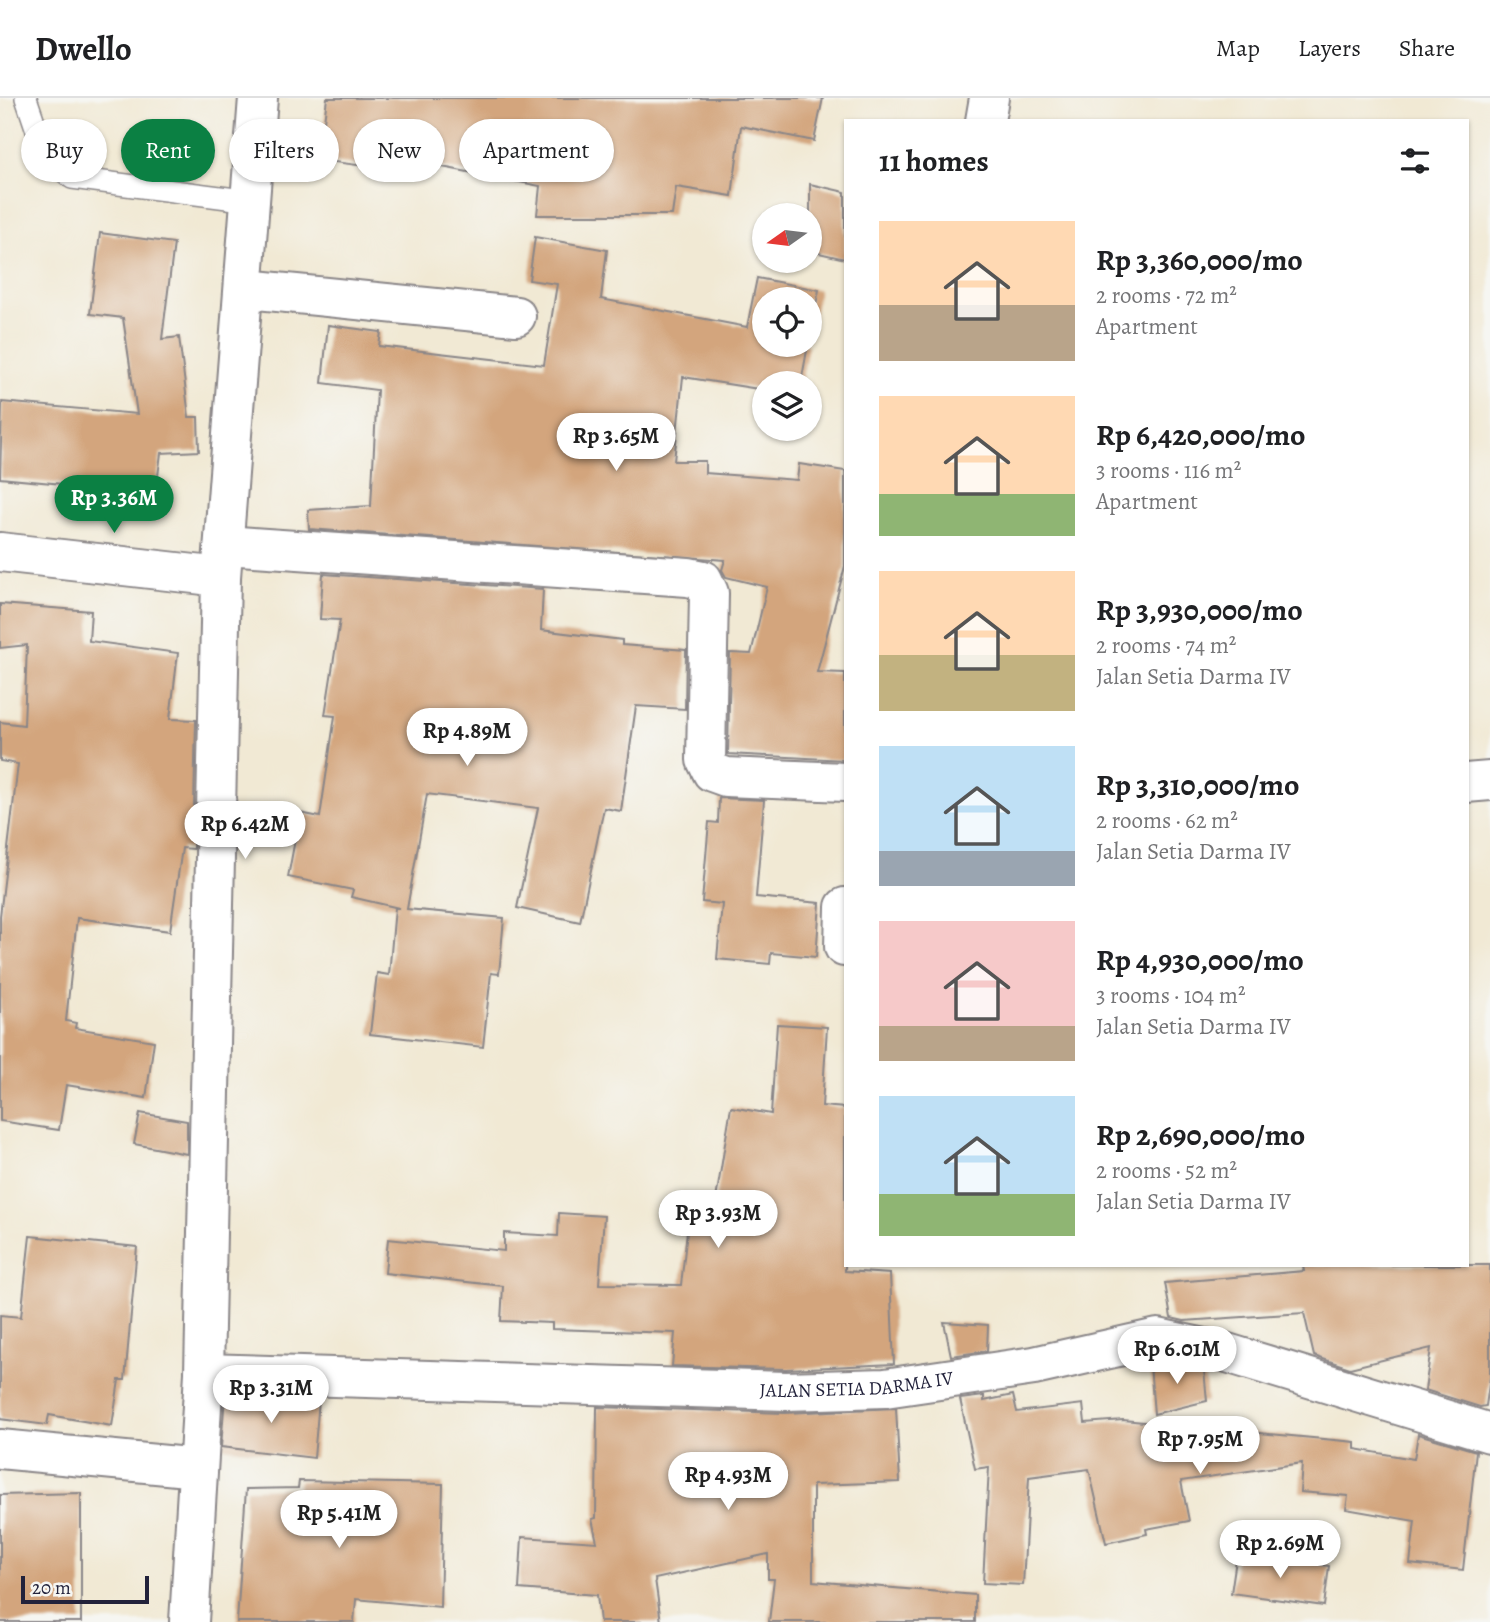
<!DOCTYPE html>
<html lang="en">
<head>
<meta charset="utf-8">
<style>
  body { margin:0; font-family:Alegreya,serif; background:#f6f6f6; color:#202124; height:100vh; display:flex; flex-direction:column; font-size:26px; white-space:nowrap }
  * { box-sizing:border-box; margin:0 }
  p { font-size:23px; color:#757577 }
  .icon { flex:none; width:38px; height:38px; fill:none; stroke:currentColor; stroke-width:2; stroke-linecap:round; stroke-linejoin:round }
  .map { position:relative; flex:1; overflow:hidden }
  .drawer { position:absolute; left:844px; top:21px; width:625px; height:1148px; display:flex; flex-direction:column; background:#fff; border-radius:0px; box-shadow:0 2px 5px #0004 }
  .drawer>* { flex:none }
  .top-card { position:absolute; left:21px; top:21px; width:665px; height:63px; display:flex; gap:14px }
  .needle { width:46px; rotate:256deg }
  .tools { position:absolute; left:752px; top:105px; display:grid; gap:14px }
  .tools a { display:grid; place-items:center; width:70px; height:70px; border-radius:50%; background:#fff; box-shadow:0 2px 5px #0004; font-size:35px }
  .scale { position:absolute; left:21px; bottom:18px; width:128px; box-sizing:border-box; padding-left:7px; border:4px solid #22223b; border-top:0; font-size:19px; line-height:24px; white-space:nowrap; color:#22223b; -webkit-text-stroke:5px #f6f6f2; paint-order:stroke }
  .price { position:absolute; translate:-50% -60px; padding:0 16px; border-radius:24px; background:#fff; color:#222; font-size:23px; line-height:46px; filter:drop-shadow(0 2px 4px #0008) }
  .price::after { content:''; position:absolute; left:50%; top:42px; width:21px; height:16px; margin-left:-10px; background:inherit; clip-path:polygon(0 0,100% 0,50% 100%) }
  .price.selected { background:#0b8043; color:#fff }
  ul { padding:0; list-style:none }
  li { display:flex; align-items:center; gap:21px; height:175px; padding:0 35px }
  li span { display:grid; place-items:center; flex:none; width:196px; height:140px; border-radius:0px; color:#555 }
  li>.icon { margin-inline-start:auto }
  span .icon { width:84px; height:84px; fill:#fffc; stroke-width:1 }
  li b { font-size:30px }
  h2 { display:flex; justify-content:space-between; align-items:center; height:84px; padding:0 35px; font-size:30px }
  .chip { padding:0 24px; border-radius:32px; background:#fff; box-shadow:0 2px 5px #0004; font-size:24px; line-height:63px }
  .chip.selected { background:#0b8043; color:#fff }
  header { display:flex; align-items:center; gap:42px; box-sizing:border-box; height:98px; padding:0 35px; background:#fff; border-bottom:2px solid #e0e0e0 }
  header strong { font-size:33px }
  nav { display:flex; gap:38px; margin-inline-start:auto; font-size:24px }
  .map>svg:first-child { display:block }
  .building { fill:#d3a57d }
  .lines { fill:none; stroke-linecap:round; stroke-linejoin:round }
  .service-casing { stroke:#8a8688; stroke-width:24 }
  .minor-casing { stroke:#8a8688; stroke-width:42 }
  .service { stroke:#fff; stroke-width:21 }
  .minor { stroke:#fff; stroke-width:38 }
  .labels { text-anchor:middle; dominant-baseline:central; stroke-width:6; stroke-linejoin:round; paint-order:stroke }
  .street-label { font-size:19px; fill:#22223b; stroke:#f6f6f2 }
</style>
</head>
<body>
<header>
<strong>Dwello</strong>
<nav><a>Map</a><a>Layers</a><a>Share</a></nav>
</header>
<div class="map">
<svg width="1490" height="1524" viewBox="0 0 1490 1524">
  <rect width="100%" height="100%" fill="#f6f6f2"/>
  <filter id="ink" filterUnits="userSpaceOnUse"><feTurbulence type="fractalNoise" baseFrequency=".0143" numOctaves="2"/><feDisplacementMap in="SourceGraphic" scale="14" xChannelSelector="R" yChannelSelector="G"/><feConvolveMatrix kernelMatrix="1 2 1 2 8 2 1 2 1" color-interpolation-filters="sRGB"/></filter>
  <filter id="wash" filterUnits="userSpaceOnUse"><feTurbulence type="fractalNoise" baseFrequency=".00686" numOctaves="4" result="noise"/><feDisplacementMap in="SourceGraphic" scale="28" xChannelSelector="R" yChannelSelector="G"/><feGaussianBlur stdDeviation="1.57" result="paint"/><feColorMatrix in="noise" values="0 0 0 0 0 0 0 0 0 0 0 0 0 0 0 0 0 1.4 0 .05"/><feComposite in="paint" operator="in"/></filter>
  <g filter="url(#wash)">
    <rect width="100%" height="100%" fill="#f1e9d4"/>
    <g id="blocks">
      <g class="building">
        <polygon points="327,0 823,0 814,43 741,28 732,98 676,89 672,117 537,117 540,88 411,63 409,74 319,62"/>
        <polygon points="810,86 845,94 845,161 810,153"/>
        <polygon points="100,135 174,145 162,241 179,239 189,319 198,319 199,353 161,355 155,401 94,393 94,389 0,380 2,304 137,316 123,220 90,216"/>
        <polygon points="535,139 607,152 601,201 747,229 757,180 819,192 810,236 810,201 765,201 765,247 808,247 801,285 765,285 765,292 683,279 674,363 705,363 705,375 797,382 799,366 845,373 845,468 817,574 845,575 845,662 728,656 730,555 751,556 767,489 726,479 722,472 725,462 309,431 308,412 371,408 377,292 322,285 328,227 381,234 379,248 544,267 557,186 529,182"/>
        <polygon points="323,476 543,491 541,532 622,542 622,547 686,552 685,611 636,608 621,713 604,710 580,824 517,810 538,710 427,696 407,811 504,820 499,876 491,875 483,949 370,936 377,875 389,877 395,810 399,810 351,799 353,792 288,779 300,715 320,719 335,618 325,617 340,522 320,521"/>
        <polygon points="0,506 91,513 89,543 178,555 170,621 196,622 193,751 182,750 170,833 77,820 66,923 76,925 75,930 154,943 146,1000 66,987 59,1032 0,1023 0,818 18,666 0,663 0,624 24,627 27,547 0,550"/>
        <polygon points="719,700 764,702 756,799 820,805 816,859 771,855 770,866 717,861 722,806 702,804 709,724 718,725"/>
        <polygon points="777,926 827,929 822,1008 845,1010 845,1173 890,1176 894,1266 786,1271 672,1268 675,1235 552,1231 552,1225 501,1223 503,1188 385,1175 388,1141 504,1153 504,1135 558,1138 559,1115 604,1118 599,1186 681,1187 688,1124 712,1126 731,1009 771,1016"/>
        <polygon points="140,1015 187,1023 187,1056 134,1046"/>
        <polygon points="30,1138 137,1149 125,1282 119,1282 112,1328 49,1317 47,1327 0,1321 0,1217 21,1219"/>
        <polygon points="1303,1167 1490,1167 1490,1279 1486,1308 1480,1309 1425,1292 1431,1250 1350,1270 1314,1258 1304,1215 1184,1223 1171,1220 1165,1185 1304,1173"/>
        <polygon points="944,1224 988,1227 987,1253 951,1258"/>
        <polygon points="1167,1264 1204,1272 1207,1303 1154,1316 1150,1266"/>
        <polygon points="1013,1297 1017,1314 1083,1306 1085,1325 1123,1322 1355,1344 1355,1351 1414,1361 1418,1336 1476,1353 1463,1472 1410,1466 1415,1423 1346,1411 1348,1398 1300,1394 1302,1365 1181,1383 1189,1423 1146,1431 1147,1436 1106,1445 1089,1371 1029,1379 1023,1487 983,1485 989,1369 975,1371 960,1301 984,1298 984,1303"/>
        <polygon points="225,1298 319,1302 314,1360 221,1349"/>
        <polygon points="597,1309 785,1315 896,1310 900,1384 813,1387 813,1483 975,1497 975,1524 769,1524 774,1481 768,1481 768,1456 655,1481 661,1524 600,1524 597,1497 519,1491 522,1439 597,1444 592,1421 596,1420"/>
        <polygon points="299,1383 443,1386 440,1509 356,1501 354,1524 237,1524 246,1391 298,1390"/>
        <polygon points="81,1395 81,1524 0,1524 0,1397"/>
        <polygon points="1237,1455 1329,1468 1324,1508 1231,1495"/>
      </g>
    </g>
  </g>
  <g filter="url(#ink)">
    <use href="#blocks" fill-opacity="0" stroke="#8a8688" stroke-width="2"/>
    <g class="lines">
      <defs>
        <polyline id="service" points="26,0 46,59 72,80 251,103"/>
        <g id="minor">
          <polyline points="985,23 989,0"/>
          <polyline points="246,191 516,218"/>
          <polyline points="225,447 688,479 703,482 709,495 706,662 712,674 726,679 845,684"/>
          <polyline points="0,454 221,479"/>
          <polyline points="1466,685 1490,683"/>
          <polyline points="844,849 845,809"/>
          <path id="s1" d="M204,1275L786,1293L885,1290L1034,1268L1158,1240L1224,1254L1490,1335"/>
          <polyline points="0,1351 198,1370"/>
          <polyline points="189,1524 204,1275 221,479 258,0"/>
        </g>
      </defs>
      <use href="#service" class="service-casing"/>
      <use href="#minor" class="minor-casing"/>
      <use href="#service" class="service"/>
      <use href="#minor" class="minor"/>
    </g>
  </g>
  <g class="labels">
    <g class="street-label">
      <text stroke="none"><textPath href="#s1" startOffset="653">JALAN SETIA DARMA IV</textPath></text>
    </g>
  </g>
</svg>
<div class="tools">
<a><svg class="needle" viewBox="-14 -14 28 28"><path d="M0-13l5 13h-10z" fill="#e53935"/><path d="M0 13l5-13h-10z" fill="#757577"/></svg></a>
<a><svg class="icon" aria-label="locate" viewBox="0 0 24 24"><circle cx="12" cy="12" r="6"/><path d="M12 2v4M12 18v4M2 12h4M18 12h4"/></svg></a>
<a><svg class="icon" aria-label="layers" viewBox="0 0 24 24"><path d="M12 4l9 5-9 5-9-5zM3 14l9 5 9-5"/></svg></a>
</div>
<div class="scale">20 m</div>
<b class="price" style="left:616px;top:375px">Rp 3.65M</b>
<b class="price selected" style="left:114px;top:437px">Rp 3.36M</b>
<b class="price" style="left:467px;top:670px">Rp 4.89M</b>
<b class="price" style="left:245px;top:763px">Rp 6.42M</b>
<b class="price" style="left:718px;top:1152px">Rp 3.93M</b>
<b class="price" style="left:1177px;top:1288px">Rp 6.01M</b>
<b class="price" style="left:271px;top:1327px">Rp 3.31M</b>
<b class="price" style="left:1200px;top:1378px">Rp 7.95M</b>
<b class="price" style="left:728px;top:1414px">Rp 4.93M</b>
<b class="price" style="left:339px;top:1452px">Rp 5.41M</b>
<b class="price" style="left:1280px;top:1482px">Rp 2.69M</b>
<div class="top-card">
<a class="chip">Buy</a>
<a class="chip selected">Rent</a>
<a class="chip">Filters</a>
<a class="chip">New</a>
<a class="chip">Apartment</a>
</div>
<section class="drawer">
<h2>11 homes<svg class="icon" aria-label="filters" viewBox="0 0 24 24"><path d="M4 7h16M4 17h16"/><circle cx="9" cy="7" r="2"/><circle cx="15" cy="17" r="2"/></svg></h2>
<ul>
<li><span style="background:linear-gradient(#ffd9b3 60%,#b9a48a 0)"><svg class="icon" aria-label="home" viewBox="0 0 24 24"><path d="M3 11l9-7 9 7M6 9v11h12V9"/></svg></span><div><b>Rp 3,360,000/mo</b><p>2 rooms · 72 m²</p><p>Apartment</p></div></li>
<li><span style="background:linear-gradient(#ffd9b3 70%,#8fb573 0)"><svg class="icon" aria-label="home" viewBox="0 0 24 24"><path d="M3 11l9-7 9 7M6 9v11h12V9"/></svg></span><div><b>Rp 6,420,000/mo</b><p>3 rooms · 116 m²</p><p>Apartment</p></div></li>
<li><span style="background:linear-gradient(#ffd9b3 60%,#c2b280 0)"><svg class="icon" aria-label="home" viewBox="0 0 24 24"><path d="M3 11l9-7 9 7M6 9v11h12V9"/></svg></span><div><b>Rp 3,930,000/mo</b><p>2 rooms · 74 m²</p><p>Jalan Setia Darma IV</p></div></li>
<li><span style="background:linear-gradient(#bfe0f5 75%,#9aa5b1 0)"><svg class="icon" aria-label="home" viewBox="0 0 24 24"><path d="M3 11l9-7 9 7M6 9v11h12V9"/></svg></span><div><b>Rp 3,310,000/mo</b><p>2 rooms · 62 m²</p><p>Jalan Setia Darma IV</p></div></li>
<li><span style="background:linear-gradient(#f6c9c9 75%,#b9a48a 0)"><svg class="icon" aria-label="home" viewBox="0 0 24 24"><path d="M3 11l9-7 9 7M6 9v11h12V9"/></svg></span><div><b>Rp 4,930,000/mo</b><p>3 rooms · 104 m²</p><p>Jalan Setia Darma IV</p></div></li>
<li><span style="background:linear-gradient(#bfe0f5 70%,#8fb573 0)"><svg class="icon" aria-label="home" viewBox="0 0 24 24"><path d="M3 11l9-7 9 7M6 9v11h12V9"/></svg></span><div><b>Rp 2,690,000/mo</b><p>2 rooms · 52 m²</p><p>Jalan Setia Darma IV</p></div></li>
</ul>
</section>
</div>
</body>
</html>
